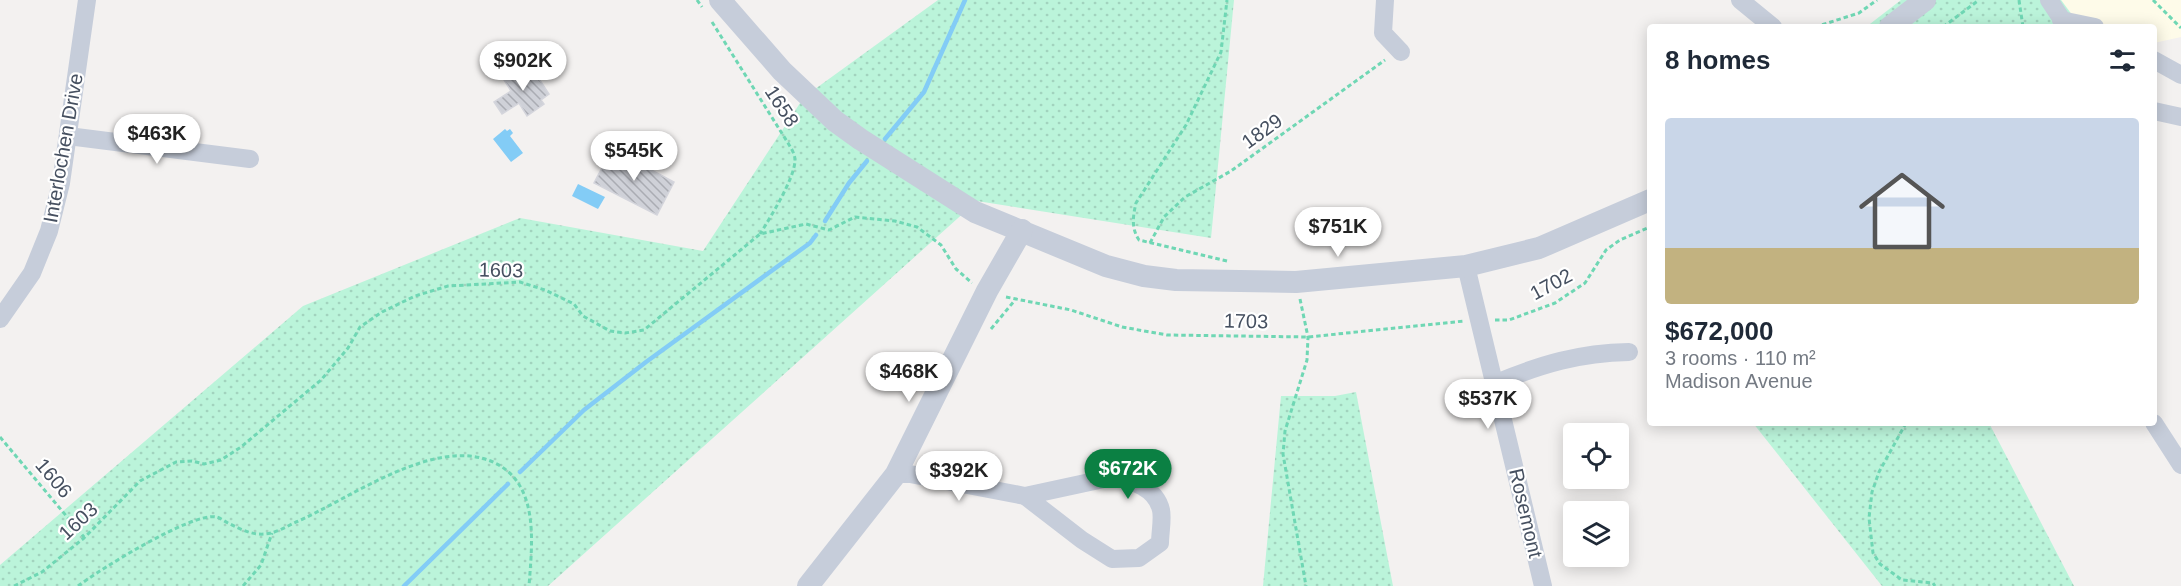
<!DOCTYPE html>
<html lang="en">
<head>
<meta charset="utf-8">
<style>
  body { margin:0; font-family:Helvetica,sans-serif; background:#f2f2f3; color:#1f2937; height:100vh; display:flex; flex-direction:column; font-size:22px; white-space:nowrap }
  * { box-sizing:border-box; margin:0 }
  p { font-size:20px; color:#747a83 }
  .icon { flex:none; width:33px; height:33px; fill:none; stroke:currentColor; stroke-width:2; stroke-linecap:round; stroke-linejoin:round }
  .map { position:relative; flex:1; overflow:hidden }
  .details { position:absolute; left:1647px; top:24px; width:510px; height:402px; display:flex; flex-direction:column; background:#fff; border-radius:6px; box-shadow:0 3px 15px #0003 }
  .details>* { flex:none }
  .buttons { position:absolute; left:1563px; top:423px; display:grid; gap:12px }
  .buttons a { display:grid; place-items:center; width:66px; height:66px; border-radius:6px; background:#fff; box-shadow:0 3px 15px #0003; font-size:30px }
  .price { position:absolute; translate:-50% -51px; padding:0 14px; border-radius:21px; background:#fff; color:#222; font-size:20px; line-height:39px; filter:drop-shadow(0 2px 3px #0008) }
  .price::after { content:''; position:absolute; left:50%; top:36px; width:18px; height:14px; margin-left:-9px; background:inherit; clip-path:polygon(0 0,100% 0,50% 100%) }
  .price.active { background:#0b8043; color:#fff }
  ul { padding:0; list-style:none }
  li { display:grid; align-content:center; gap:12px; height:318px; padding:0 18px }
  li+li { border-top:2px solid #e0e1e3 }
  li span { display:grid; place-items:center; height:186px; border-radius:6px; color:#555 }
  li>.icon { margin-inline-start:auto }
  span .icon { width:108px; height:108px; fill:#fffc; stroke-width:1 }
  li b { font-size:26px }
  h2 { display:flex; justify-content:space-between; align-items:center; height:72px; padding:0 18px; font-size:26px }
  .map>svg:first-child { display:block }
  .commercial { fill:#fefbe9 }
  .grass { fill:url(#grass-dots) }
  .water { fill:#83ccf6 }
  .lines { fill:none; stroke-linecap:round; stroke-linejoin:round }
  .stream { stroke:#83ccf6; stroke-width:4.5 }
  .building { fill:url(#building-back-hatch); stroke:#d4d5dc; stroke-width:1.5 }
  .path { stroke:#6fd7b4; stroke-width:3; stroke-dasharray:4.5 3; stroke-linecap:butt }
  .minor { stroke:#c6cdda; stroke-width:18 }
  .tertiary { stroke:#c6cdda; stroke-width:22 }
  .labels { text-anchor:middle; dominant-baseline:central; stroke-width:4.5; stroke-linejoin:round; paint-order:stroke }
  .street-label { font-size:20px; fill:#465060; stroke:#fff }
</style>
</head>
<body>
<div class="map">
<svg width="2181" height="586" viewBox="0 0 2181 586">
  <defs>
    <pattern id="grass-dots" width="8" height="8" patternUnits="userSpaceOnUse" patternTransform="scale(1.5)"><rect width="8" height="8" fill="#bbf4da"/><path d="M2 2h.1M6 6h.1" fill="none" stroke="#a2d3be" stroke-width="1.8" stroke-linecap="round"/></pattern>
    <pattern id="building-back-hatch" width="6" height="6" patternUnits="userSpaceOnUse" patternTransform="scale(1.5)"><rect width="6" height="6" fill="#cfd1d8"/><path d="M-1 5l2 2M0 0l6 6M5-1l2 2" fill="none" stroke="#aaacb3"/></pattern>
  </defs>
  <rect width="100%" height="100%" fill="#f3f1f0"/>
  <polygon class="commercial" points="2061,0 2181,0 2181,37 2154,43 2154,27 2081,27"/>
  <g class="grass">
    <polygon points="938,0 1234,0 1211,238 977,201 548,586 0,586 0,565 303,306 520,218 703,251 804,97"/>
    <polygon points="1901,0 2061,0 2081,27 1866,27"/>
    <polygon points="1356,392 1393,586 1263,586 1281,396 1335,396"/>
    <polygon points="1753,423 1989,423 2074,586 1882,586"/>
  </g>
  <g class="water">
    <polygon points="505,129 507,131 510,129 513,133 510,136 523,153 511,162 493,139"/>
    <polygon points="578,184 605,197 598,209 572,196"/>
  </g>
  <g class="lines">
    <g class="stream">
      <polyline points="885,139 924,92 965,0"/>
      <polyline points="825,221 849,183 867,161"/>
      <polyline points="520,472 584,410 646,362 810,243 816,235"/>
      <polyline points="404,586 508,484"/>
    </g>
  </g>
  <g class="building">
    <polygon points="523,67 526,72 532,68 549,94 541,100 544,104 527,116 519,103 502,114 494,102 511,91 504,80"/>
    <polygon points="612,149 674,182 657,215 594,183"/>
  </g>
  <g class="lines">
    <g class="path">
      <polyline points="697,0 702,7"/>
      <polyline points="2019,0 2023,27"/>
      <polyline points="2153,0 2181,28"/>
      <path d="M712,22L788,143C791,148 795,154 795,160C795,178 770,218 760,234"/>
      <polyline points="1815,27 1859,13 1877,0"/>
      <polyline points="1943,27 1979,0"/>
      <polyline points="1150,243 1164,217 1185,197 1231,171 1385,60"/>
      <path d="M1227,261L1139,240C1131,228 1133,216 1136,203L1186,125L1221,52L1227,0"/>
      <polyline points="1006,297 1071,310 1122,327 1167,335 1308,337 1464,321"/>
      <polyline points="1300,299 1308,337 1307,360 1285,431 1283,454 1306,586"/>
      <polyline points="1495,320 1509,320 1555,303 1585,283 1606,250 1620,240 1650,227"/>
      <polyline points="991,329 1015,300"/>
      <polyline points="1906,423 1879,472 1872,492 1869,518 1873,553 1880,564 1902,580 1933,583 1935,586"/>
      <polyline points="0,437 84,537"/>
      <polyline points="14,586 42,572 84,538 140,481 176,462 192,461 204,464 221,460 241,447 321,380 348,348 360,327 382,312 415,296 448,286 520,282 545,290 574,304 583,316 610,331 625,333 644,330 760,234 806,224 829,230 855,217 895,221 917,227 941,245 956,269 972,283"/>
      <path d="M78,586C99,570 192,512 216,517C219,517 224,521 228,523C242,530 255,537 271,533C279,531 288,526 296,522C350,499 436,434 495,463C540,485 532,544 529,586"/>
      <polyline points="243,586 261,565 272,533"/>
    </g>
    <g class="minor">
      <polyline points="1385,0 1383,33 1401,52"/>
      <polyline points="1740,0 1773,27"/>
      <polyline points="2049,0 2067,27"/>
      <polyline points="2061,20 2095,27"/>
      <polyline points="2154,60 2181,75"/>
      <polyline points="2154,111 2181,117"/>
      <polyline points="68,136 250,159"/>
      <polyline points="1466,266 1543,586"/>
      <polyline points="0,319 32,273 49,231 61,183 87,0"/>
      <path d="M1496,383C1542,364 1579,353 1629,352"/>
      <polyline points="2154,423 2181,465"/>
      <polyline points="896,474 910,474 1025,496"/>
      <path d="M1113,477C1133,481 1156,488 1161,510C1163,519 1160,533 1160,543L1139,558L1112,559L1082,540L1025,496Z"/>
    </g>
    <g class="tertiary">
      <polyline points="720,0 782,71 835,121 860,139 975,212 1106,266 1144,276 1176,280 1296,282 1466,266 1539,248 1650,200"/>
      <polyline points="1890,27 1925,0"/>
      <polyline points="808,586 896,474 987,291 1022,230"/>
    </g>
  </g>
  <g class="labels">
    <g class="street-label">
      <text transform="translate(782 106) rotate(57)">1658</text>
      <text transform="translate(1262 131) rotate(-36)">1829</text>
      <text transform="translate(63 148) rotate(-80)">Interlochen Drive</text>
      <text transform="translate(501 270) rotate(1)">1603</text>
      <text transform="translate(1551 284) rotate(-28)">1702</text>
      <text transform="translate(1246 321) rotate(1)">1703</text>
      <text transform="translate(54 478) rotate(50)">1606</text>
      <text transform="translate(1526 513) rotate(77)">Rosemont</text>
      <text transform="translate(78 521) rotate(-43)">1603</text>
    </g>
  </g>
</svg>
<div class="buttons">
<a><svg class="icon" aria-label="locate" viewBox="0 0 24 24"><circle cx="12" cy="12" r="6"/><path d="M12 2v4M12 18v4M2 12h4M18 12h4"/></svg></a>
<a><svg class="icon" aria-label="layers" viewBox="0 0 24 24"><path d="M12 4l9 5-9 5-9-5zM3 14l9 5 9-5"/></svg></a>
</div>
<b class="price" style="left:523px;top:92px">$902K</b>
<b class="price" style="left:157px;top:165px">$463K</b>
<b class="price" style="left:634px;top:182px">$545K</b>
<b class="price" style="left:1338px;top:258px">$751K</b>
<b class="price" style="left:909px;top:403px">$468K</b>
<b class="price" style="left:1488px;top:430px">$537K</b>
<b class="price active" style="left:1128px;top:500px">$672K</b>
<b class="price" style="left:959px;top:502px">$392K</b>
<section class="details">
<h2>8 homes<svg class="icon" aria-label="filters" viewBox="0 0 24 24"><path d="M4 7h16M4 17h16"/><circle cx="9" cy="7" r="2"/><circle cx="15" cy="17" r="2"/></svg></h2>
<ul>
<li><span style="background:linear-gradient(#c9d6e8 70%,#c2b280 0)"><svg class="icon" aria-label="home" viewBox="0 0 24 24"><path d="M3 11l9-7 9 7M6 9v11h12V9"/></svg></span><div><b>$672,000</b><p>3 rooms · 110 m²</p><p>Madison Avenue</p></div></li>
</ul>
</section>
</div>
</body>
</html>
